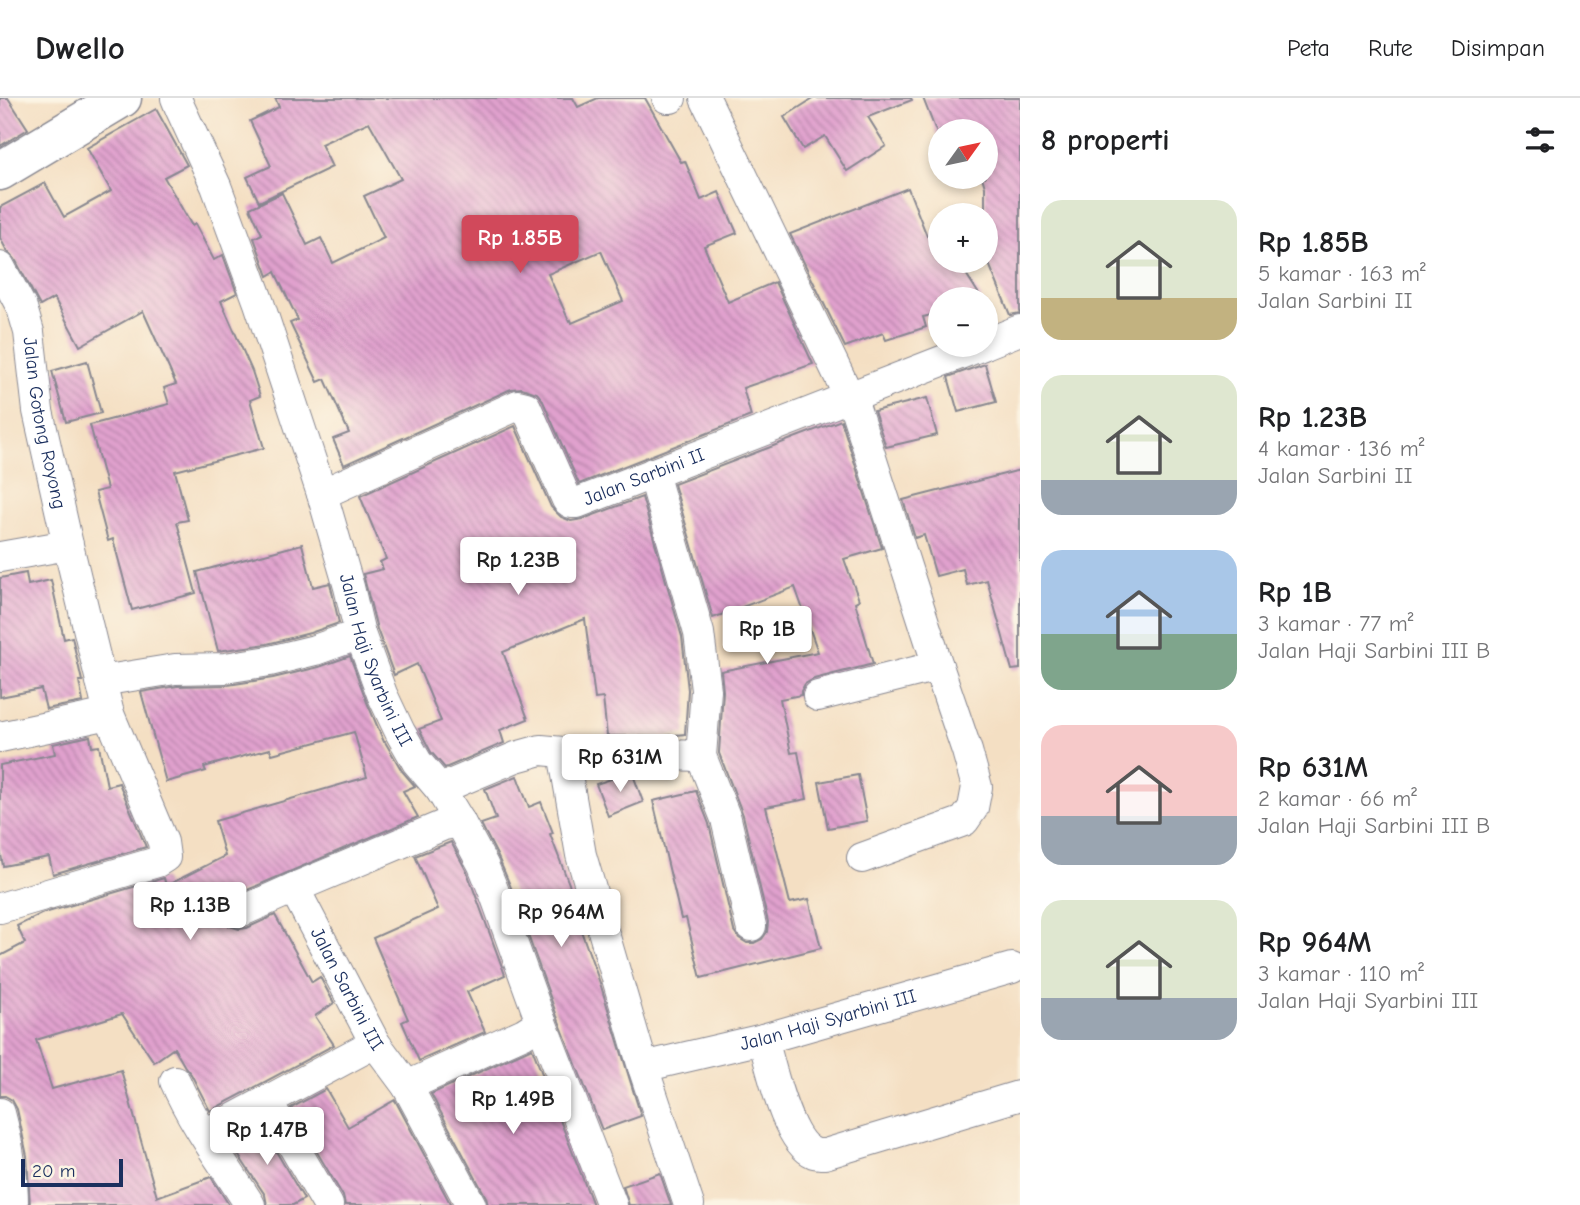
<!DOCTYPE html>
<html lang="id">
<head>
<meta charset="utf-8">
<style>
  body { margin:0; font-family:"Comic Neue",sans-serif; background:#f6f6f6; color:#202124; height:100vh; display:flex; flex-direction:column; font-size:26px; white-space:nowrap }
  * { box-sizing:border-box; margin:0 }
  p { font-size:23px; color:#757577 }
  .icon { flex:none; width:38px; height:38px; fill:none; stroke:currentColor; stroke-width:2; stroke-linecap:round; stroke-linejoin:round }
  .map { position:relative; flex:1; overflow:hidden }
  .side { display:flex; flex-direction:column; background:#fff; width:560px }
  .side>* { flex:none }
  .needle { width:46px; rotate:57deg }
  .tools { position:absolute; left:928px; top:21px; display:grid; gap:14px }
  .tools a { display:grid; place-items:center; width:70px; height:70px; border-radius:50%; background:#fff; box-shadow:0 4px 10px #0003; font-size:35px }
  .scale { position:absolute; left:21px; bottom:18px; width:102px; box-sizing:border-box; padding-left:7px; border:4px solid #1b2f5e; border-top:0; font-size:19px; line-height:24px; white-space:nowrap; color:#1b2f5e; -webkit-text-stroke:5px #fcf5e5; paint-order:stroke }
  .price { position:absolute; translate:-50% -60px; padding:0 16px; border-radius:7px; background:#fff; color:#222; font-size:23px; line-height:46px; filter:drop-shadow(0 2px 4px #0008) }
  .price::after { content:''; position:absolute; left:50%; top:42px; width:21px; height:16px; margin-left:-10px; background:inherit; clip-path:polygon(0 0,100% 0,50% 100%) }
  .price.active { background:#d1495b; color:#fff }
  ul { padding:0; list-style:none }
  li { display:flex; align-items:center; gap:21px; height:175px; padding:0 21px }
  li span { display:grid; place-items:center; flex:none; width:196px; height:140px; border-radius:21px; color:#555 }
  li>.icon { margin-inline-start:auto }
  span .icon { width:84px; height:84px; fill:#fffc; stroke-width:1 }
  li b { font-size:30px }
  h2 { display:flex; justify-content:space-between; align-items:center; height:84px; padding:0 21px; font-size:30px }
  header { display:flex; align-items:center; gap:42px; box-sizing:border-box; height:98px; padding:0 35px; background:#fff; border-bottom:2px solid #e0e0e0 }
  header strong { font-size:33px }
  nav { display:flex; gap:38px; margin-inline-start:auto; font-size:24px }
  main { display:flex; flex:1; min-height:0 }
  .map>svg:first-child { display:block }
  .building { fill:url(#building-back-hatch); fill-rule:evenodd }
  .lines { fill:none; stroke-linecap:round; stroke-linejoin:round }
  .street-casing { stroke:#888790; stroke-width:32 }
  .secondary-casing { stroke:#888790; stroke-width:41 }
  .street { stroke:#fff; stroke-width:30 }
  .secondary { stroke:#fff; stroke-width:38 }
  .labels { text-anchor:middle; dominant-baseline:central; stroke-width:7; stroke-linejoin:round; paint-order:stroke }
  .street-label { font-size:19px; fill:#1b2f5e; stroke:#fcf5e5 }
</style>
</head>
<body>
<header>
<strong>Dwello</strong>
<nav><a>Peta</a><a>Rute</a><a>Disimpan</a></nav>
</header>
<main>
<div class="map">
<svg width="1020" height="1107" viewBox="0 0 1020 1107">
  <defs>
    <pattern id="building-back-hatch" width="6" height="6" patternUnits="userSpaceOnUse" patternTransform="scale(1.75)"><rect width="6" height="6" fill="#e1a1ce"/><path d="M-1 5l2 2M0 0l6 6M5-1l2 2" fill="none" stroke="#b684aa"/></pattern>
  </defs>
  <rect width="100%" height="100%" fill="#fcf5e5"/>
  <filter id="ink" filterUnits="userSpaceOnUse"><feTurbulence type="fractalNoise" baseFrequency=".0143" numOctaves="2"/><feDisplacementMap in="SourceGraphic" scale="14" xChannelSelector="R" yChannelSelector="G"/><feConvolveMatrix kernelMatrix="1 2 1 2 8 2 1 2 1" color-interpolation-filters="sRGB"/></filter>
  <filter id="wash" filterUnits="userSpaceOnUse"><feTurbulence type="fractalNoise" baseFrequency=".00686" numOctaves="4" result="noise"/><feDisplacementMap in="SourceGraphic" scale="28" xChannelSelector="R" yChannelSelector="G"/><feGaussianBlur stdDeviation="1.57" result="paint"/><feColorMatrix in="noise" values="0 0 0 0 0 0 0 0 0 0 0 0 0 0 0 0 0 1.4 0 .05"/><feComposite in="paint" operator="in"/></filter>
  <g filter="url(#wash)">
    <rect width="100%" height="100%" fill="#f4dfc3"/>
    <g id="blocks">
      <g class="building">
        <polygon points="0,0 8,0 28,31 0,48"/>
        <path d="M275,0H573L578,9L598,0H645L681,64L685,63L701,102L719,94L737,135L704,148L728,204L775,184L813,266L743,290L751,318L579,386L542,301L537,295L522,290L511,291L344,367L333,341L349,335L325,281L318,284L290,225L298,222L275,174L268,178L254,140L262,136L250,110L282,95L307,147L321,140L333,165L384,140L364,98L401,81L369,24L321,46L332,69L259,104L247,79L271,68L250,23L279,9ZM601,153L623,203L572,225L571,222L569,223L548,176Z"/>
        <polygon points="814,0 911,0 912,2 868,19 886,48 847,73 825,38 803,51 784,19"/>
        <polygon points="923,0 1020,0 1020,215 1010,217 985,156 985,124 989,124 985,109 985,89 982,79 985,79 985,33 968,33 967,30 958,33 940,33 939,41"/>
        <polygon points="156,11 187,67 164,79 192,128 195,126 214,162 223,157 237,195 221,203 252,273 260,298 250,302 264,350 175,373 188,422 177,424 196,495 132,512 113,441 108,443 95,394 107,391 90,327 169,306 164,290 176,286 143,213 80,248 54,200 40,208 15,161 7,153 0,140 0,109 45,85 64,119 111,93 87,50"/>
        <polygon points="908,90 927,138 940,135 940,163 958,163 982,201 940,201 940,215 923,219 926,229 886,242 883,235 845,249 790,136"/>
        <polygon points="87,263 101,315 66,324 52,273"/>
        <polygon points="985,266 996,304 958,314 948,279"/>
        <polygon points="927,300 937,337 886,349 874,313"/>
        <polygon points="841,322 882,450 844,461 859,502 855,504 873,566 814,581 805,586 801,593 801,597 780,601 791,655 798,654 807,701 766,709 790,805 809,801 821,850 701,880 686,820 681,821 653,703 696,693 709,726 734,833 739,840 747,845 754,845 762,841 767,834 768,824 743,717 719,655 723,593 721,573 818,554 795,489 713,520 674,386"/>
        <polygon points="515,328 551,409 561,419 571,423 583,421 642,399 682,539 688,592 685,636 656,639 607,638 603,600 595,601 585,521 503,554 528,621 500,632 504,645 445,670 431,654 419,631 441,623 417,566 394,577 377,531 363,476 383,471 380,464 386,461 360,398"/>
        <polygon points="1020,372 1020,571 1012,572 987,482 967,487 963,471 936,478 924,437 915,440 903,402"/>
        <polygon points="302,446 313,489 330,485 339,525 310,535 267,546 218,553 197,474"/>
        <polygon points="26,475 28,487 51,482 64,541 72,539 82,583 79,583 83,604 46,611 41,591 0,599 0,480"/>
        <polygon points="350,558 366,602 384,644 385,644 402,673 415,688 403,693 418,719 233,798 226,804 223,813 224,820 229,828 239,831 247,830 275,817 312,884 320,879 334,905 315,918 334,947 210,1013 191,976 185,969 174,950 154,964 122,916 36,942 52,991 121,972 157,1099 211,1079 229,1107 30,1107 27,1058 17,1011 12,1002 5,998 0,998 0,858 25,845 17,828 41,816 164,780 166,788 225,758 215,723 367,679 354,634 272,656 270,651 204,669 206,673 166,684 141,594 177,588 228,587 273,580 319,569"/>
        <polygon points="90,638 92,649 99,648 107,688 119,685 146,749 53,776 49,759 3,768 0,751 0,667 55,656 53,646"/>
        <polygon points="632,674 643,704 608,718 596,686"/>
        <polygon points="858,677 867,723 828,730 819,684"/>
        <polygon points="517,678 529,709 541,704 553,735 550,736 577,807 572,808 600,885 641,1018 602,1032 557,918 510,787 498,759 481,726 496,721 485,691"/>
        <polygon points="451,744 467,774 505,877 467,894 485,934 419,963 402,924 408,921 373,840 438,811 415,758"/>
        <polygon points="532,950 593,1107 488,1107 486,1099 431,996"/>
        <polygon points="326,991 348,1029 395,1002 451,1107 345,1107 343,1098 291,1010"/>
        <polygon points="260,1026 304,1101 293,1107 267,1107 265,1097 229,1043"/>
        <polygon points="660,1075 671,1107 629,1107 623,1088"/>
      </g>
    </g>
  </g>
  <g filter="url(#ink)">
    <use href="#blocks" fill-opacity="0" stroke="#888790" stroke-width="2"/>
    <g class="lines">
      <defs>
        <g id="street">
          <path id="s1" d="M176,0L180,10L216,88L259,205L322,396L349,489L360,536L382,596L400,634L417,664L440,691L460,724L483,767L494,794L541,924L612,1107"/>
          <polyline points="667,0 671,0"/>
          <polyline points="705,0 856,313 938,568 967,653 977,689 973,710 964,723 862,760"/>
          <path id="s2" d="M0,169L22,210L29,234L38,313L68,447L109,616L163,744L165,759L157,764L0,810"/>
          <polyline points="985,246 1020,232"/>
          <polyline points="653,375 699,535 706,592 701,658 726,721 751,828"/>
          <path id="s3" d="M322,396L518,307L526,309L567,402L571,405H577L983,247"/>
          <polyline points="0,459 68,447"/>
          <polyline points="101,583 175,571 225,570 270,563 315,552 360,536"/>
          <polyline points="818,598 938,568"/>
          <polyline points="0,639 109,616"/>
          <polyline points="563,654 581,757 643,969 689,1107"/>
          <polyline points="440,691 516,659 541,652 563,654 701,658"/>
          <path id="s4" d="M294,790L375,945L407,988L471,1107"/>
          <polyline points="240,814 294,790 444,727 460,724"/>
          <path d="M763,941C771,968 786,1044 814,1055C817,1056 821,1056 825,1056L1018,998"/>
          <path id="s5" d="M643,969L763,941L1012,870"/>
          <path d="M175,983C194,1027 224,1066 250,1107"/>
          <polyline points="407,988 524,935 541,924"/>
          <polyline points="267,1003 328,1107"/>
          <path d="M0,1015C8,1045 13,1076 13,1107"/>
          <polyline points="205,1036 375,945"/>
        </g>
        <polyline id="secondary" points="0,73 122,0"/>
      </defs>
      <use href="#street" class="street-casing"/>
      <use href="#secondary" class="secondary-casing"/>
      <use href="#street" class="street"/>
      <use href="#secondary" class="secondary"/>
    </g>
  </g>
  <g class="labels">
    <g class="street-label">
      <text stroke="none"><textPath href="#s2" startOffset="164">Jalan Gotong Royong</textPath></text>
      <text stroke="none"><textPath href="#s3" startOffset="408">Jalan Sarbini II</textPath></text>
      <text stroke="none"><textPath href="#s1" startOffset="597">Jalan Haji Syarbini III</textPath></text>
      <text stroke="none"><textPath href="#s4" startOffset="114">Jalan Sarbini III</textPath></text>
      <text stroke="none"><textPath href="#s5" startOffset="191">Jalan Haji Syarbini III</textPath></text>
    </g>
  </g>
</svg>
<div class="tools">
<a><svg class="needle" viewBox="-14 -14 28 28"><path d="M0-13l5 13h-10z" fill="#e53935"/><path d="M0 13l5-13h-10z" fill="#757577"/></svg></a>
<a>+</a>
<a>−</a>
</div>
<div class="scale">20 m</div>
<b class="price active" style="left:520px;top:177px">Rp 1.85B</b>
<b class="price" style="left:518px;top:499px">Rp 1.23B</b>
<b class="price" style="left:767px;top:568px">Rp 1B</b>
<b class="price" style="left:620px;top:696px">Rp 631M</b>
<b class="price" style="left:190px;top:844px">Rp 1.13B</b>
<b class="price" style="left:561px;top:851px">Rp 964M</b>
<b class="price" style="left:513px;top:1038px">Rp 1.49B</b>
<b class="price" style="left:267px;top:1069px">Rp 1.47B</b>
</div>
<section class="side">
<h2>8 properti<svg class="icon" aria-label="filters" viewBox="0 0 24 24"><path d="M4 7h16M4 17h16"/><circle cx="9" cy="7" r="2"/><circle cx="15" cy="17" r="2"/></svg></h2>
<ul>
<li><span style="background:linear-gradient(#dfe7d0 70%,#c2b280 0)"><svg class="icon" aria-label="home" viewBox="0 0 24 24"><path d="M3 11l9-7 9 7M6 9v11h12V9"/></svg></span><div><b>Rp 1.85B</b><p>5 kamar · 163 m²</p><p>Jalan Sarbini II</p></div></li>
<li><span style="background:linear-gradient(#dfe7d0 75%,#9aa5b1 0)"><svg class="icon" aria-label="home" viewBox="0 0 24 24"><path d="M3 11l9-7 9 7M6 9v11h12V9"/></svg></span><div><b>Rp 1.23B</b><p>4 kamar · 136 m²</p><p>Jalan Sarbini II</p></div></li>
<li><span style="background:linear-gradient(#a9c7e8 60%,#7fa58c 0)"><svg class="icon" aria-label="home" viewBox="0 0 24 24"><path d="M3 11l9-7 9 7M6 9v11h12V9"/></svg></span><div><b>Rp 1B</b><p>3 kamar · 77 m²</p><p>Jalan Haji Sarbini III B</p></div></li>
<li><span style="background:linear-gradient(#f6c9c9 65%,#9aa5b1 0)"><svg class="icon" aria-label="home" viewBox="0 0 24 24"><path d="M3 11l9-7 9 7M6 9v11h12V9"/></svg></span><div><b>Rp 631M</b><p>2 kamar · 66 m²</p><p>Jalan Haji Sarbini III B</p></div></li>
<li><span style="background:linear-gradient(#dfe7d0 70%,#9aa5b1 0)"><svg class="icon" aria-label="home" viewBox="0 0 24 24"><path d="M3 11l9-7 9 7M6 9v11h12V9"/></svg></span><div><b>Rp 964M</b><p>3 kamar · 110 m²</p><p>Jalan Haji Syarbini III</p></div></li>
</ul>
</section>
</main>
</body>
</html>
